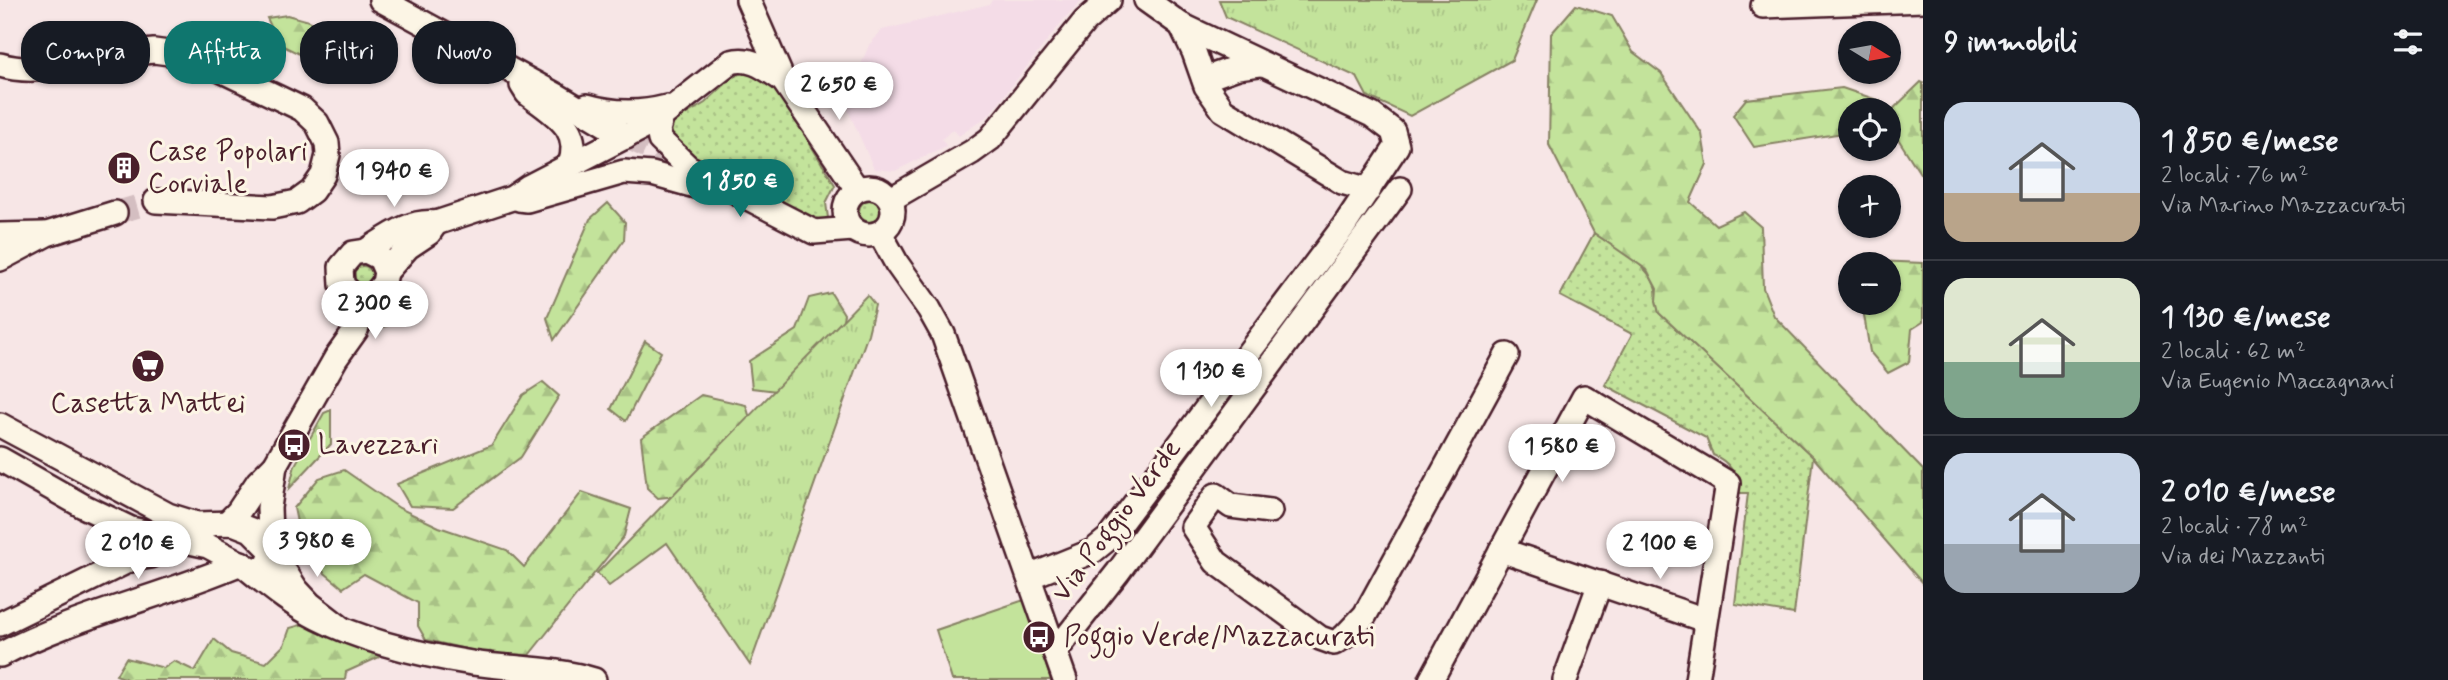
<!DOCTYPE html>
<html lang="it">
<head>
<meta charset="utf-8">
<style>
  body { margin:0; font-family:Mynerve,sans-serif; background:#242831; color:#f1f3f6; height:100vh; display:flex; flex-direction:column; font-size:26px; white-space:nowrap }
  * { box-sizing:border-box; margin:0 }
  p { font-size:23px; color:#9ea1a6 }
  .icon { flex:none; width:38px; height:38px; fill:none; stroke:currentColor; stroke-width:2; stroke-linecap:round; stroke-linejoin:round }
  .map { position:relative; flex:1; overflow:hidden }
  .details { display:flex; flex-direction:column; background:#171b24; width:525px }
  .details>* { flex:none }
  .hud { position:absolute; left:21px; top:21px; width:665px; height:63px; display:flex; gap:14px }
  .needle { width:46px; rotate:101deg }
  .controls { position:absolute; left:1838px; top:21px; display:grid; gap:14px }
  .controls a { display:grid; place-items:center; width:63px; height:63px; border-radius:50%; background:#171b24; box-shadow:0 2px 5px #0004; font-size:35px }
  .price { position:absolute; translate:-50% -60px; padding:0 16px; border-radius:24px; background:#fff; color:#222; font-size:23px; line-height:46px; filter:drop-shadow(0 2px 4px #0008) }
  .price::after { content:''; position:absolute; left:50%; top:42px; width:21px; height:16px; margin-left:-10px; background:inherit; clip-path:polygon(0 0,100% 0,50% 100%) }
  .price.current { background:#0f766e; color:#fff }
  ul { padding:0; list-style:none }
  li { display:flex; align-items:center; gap:21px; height:175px; padding:0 21px }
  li+li { border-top:2px solid #363941 }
  li span { display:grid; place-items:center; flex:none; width:196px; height:140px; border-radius:21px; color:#555 }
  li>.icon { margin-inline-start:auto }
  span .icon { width:84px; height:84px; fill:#fffc; stroke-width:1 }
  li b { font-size:30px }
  h2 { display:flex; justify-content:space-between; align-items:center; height:84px; padding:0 21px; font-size:30px }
  .chip { padding:0 24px; border-radius:28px; background:#171b24; box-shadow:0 2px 5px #0004; font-size:24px; line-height:63px }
  .chip.current { background:#0f766e; color:#fff }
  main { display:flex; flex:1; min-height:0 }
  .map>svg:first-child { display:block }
  .built { fill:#f4dce7 }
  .grass { fill:url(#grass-dots); stroke:#868163; stroke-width:2 }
  .forest { fill:url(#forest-firs); stroke:#868163; stroke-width:2 }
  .park { fill:url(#park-tufts); stroke:#868163; stroke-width:2 }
  .pitch { fill:#c3e39b; stroke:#868163; stroke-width:2 }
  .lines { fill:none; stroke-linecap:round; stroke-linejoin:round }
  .minor-tunnel { stroke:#d4bec1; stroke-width:23; stroke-dasharray:23 11; stroke-linecap:butt }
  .minor-casing { stroke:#4a1f2b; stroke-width:28 }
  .minor { stroke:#fcf5e5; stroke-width:23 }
  .labels { text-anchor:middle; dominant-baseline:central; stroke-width:6; stroke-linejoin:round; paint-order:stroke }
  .poi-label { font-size:28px; fill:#4a1f2b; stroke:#fcf5e5; text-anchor:start }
  .street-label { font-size:28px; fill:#4a1f2b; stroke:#fcf5e5 }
</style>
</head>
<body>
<main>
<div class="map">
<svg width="1923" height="680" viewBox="0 0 1923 680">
  <defs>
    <pattern id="grass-dots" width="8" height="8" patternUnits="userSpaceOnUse" patternTransform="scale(1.75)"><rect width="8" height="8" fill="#c3e39b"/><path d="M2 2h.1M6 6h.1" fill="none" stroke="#a9c286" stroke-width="1.8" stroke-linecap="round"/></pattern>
    <pattern id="forest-firs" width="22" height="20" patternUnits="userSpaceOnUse" patternTransform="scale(1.75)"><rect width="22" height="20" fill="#c3e39b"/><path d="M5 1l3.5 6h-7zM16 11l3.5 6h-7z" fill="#a9c286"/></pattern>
    <pattern id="park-tufts" width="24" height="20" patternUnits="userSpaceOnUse" patternTransform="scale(1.75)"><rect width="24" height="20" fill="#c3e39b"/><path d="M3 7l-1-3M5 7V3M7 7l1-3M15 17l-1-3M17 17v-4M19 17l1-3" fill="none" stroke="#a9c286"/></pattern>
  </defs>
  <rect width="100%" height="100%" fill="#f7e6e6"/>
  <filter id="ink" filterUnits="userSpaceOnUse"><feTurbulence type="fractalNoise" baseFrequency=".0143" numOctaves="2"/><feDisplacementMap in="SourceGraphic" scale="14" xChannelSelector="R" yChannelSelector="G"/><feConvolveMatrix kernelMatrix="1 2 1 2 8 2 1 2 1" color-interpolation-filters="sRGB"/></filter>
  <g filter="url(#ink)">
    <polygon class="built" points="992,0 1082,0 1065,18 989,115 959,136 953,129 942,139 946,146 895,171 874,169 845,103 869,45 882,30 990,4"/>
    <g class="grass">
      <polygon points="743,72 755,74 773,83 835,185 826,203 828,218 819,221 678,151 668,134 670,124 705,103 733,77"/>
      <circle cx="870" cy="211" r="11"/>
      <path d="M1594,233C1615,248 1646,261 1655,286C1658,294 1656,304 1659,313L1813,457L1794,614L1735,604L1748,493H1737C1738,474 1730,462 1713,455L1706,438L1605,385L1632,334L1560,296Z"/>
      <circle cx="363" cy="275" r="9"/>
      <polygon points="388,300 395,323 369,331 372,311"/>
    </g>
    <g class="forest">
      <polygon points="1576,5 1612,16 1633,52 1661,73 1702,134 1707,164 1690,202 1716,225 1744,212 1761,227 1763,288 1774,316 1923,470 1923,584 1813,457 1659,313 1656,301 1657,289 1647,270 1594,233 1549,145 1551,34"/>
      <polygon points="287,15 309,21 385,61 370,75 343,60 326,67 279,44 267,18"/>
      <polygon points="1921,82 1923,83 1923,178 1888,123 1888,114"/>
      <polygon points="1842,88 1880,101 1877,110 1850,110 1850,132 1754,147 1733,115 1746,99"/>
      <polygon points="608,203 625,222 624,240 554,340 547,318 590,219"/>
      <polygon points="1876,261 1923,263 1923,322 1912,329 1909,362 1888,373 1870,352 1862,303 1888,303 1888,264 1872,264"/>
      <polygon points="831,293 844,314 838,346 785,392 752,388 749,361 797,330 809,298"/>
      <polygon points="645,341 661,352 626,421 611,409"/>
      <polygon points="543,382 559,396 521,457 453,508 410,506 397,484 492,445 523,395"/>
      <polygon points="701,395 746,405 752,425 688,495 658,498 647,488 641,438"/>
      <polygon points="331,410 331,444 289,489 295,465 324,413"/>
      <polygon points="344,470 399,508 439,527 507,550 524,567 582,492 631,509 624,536 529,655 484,653 426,640 418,626 418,603 364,574 343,588 304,556 294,508 319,478"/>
      <polygon points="308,623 386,654 346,672 345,680 129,680 116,675 126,658 164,668 174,661 195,671 214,639 231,653 266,663 284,645 290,628"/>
    </g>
    <g class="park">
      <polygon points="1219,0 1537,0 1512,60 1410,116 1367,96 1357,77 1226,17"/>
      <polygon points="867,295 875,305 868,334 750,665 667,543 609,586 597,573"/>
    </g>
    <polygon class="pitch" points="1024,600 1051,680 952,680 936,630"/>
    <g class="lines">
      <g class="minor-tunnel">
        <polyline points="70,65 112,55"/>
        <polyline points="626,137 683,164"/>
        <polyline points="115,213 156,201"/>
      </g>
      <defs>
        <g id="minor">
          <polyline points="381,0 558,96 626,137"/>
          <polyline points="748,0 783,80 857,189"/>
          <polyline points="1763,6 1923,0"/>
          <polyline points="1181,25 1194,52 1206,86 1223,110 1342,182 1369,190"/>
          <polyline points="112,55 154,51 183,55 210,65 302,109 317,123 327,143 328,155 323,175 312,191 297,202 272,207 156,201"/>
          <path d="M0,65C24,72 46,69 70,65"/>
          <polyline points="1204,79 1238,67 1260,64"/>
          <path d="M522,85L527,93C553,114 583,127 570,165"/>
          <path d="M587,106C614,114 640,114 667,107"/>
          <polyline points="662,116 658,130 660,140 688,167 814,232 853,229"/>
          <circle cx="869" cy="211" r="24"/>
          <polyline points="519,199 527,200 624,172 652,174 695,186 720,184"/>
          <polyline points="891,199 972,152 990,139 1085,21 1109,0"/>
          <polyline points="880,233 897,264 929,309 943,334 1065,680"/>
          <polyline points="0,235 44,234"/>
          <path d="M366,251C387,238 410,219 436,223L512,198L528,187L644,127L662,116L731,62C751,56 766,69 783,80"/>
          <polyline points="0,259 47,234 115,213"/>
          <polyline points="386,272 408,247 429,233 436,223"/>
          <polyline points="0,425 168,515 197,524 233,523 251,530 271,550 296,589 310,604 341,628"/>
          <polyline points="0,459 83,506 131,529 208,546 247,567 258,570 267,567 271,556 269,508 275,465"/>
          <polyline points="1270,511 1231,506 1216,495 1193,527 1216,562 1320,638 1334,643 1344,637 1365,615 1507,355"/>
          <polyline points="227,523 238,512 258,482 275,465 336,358 356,330 365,306 384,283 386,272 380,258 366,251 353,253 341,267 342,285 354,296 372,296"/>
          <polyline points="141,548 132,559 151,556 185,539"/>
          <polyline points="1501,550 1705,620"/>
          <path d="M243,565C267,584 290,604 318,618C363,641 422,655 472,663C513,669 554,668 594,680"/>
          <polyline points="1029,577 1093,551 1109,538 1344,226 1397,146 1393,131 1372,115 1181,25 1146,0"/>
          <polyline points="0,624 132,559"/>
          <polyline points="1055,652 1118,572 1400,189"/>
          <path d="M0,655C76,615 162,597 241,563"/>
          <polyline points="1431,680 1584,397 1728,483 1697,680"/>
          <polyline points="1565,680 1600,583"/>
        </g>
      </defs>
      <use href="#minor" class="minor-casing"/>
      <use href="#minor" class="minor"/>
    </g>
  </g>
  <defs>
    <symbol id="building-disc" viewBox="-11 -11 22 22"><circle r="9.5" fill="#4a1f2b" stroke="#fcf5e5"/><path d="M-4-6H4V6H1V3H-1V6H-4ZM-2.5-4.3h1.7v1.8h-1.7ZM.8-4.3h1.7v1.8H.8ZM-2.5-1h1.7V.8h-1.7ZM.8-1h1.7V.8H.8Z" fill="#fff"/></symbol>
    <symbol id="supermarket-disc" viewBox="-11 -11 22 22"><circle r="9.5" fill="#4a1f2b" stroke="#fcf5e5"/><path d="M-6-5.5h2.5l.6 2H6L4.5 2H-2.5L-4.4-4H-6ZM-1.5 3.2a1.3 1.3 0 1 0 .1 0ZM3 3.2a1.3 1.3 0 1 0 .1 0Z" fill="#fff"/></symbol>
    <symbol id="bus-disc" viewBox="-11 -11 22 22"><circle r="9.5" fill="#4a1f2b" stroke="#fcf5e5"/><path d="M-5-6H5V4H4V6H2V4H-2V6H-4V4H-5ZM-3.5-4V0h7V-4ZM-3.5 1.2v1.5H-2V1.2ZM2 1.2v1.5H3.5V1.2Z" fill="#fff"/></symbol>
  </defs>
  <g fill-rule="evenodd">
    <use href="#building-disc" x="105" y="149" width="38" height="38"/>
    <use href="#supermarket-disc" x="129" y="347" width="38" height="38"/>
    <use href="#bus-disc" x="275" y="426" width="38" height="38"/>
    <use href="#bus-disc" x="1020" y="618" width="38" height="38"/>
  </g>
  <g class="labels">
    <g class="poi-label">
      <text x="148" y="152">Case Popolari<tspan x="148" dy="32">Corviale</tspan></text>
      <text x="148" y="404" text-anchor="middle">Casetta Mattei</text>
      <text x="318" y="445">Lavezzari</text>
      <text x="1064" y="637">Poggio Verde/Mazzacurati</text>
    </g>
    <g class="street-label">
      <text transform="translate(1117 521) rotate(-53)">Via Poggio Verde</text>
    </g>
  </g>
</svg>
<div class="controls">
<a><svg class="needle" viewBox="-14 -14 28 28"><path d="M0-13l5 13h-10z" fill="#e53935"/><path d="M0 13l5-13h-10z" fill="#9ea1a6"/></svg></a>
<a><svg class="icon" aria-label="locate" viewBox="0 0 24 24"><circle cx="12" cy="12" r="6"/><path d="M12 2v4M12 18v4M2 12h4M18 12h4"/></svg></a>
<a>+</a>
<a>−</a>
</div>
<b class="price" style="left:839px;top:122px">2 650 €</b>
<b class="price" style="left:394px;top:209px">1 940 €</b>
<b class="price current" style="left:740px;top:219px">1 850 €</b>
<b class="price" style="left:375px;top:341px">2 300 €</b>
<b class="price" style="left:1211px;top:409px">1 130 €</b>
<b class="price" style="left:1562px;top:484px">1 580 €</b>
<b class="price" style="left:317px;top:579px">3 980 €</b>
<b class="price" style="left:138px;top:581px">2 010 €</b>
<b class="price" style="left:1660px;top:581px">2 100 €</b>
<div class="hud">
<a class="chip">Compra</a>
<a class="chip current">Affitta</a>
<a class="chip">Filtri</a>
<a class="chip">Nuovo</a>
</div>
</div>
<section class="details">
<h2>9 immobili<svg class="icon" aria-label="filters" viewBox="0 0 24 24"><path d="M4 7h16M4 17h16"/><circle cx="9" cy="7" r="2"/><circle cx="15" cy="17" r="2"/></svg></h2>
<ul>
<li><span style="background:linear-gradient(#c9d6e8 65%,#b9a48a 0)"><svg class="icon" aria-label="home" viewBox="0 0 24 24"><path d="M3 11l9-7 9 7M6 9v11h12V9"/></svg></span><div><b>1 850 €/mese</b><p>2 locali · 76 m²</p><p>Via Marino Mazzacurati</p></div></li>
<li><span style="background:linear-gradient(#dfe7d0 60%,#7fa58c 0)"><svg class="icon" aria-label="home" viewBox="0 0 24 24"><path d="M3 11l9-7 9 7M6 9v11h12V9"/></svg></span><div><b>1 130 €/mese</b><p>2 locali · 62 m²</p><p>Via Eugenio Maccagnani</p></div></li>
<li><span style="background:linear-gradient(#c9d6e8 65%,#9aa5b1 0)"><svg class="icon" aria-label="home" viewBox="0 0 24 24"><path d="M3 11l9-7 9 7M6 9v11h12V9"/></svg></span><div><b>2 010 €/mese</b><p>2 locali · 78 m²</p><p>Via dei Mazzanti</p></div></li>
</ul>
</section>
</main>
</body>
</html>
